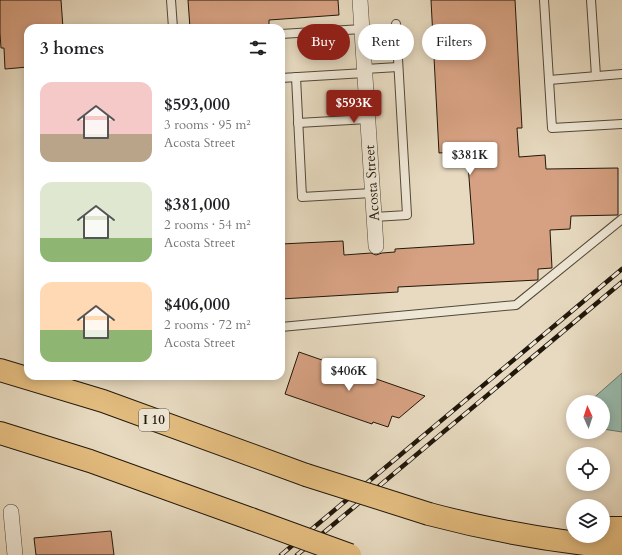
<!DOCTYPE html>
<html lang="en">
<head>
<meta charset="utf-8">
<style>
  body { margin:0; font-family:Cardo,serif; background:#f6f6f6; color:#202124; height:100vh; display:flex; flex-direction:column; font-size:15px; white-space:nowrap }
  * { box-sizing:border-box; margin:0 }
  p { font-size:13px; color:#757577 }
  .icon { flex:none; width:22px; height:22px; fill:none; stroke:currentColor; stroke-width:2; stroke-linecap:round; stroke-linejoin:round }
  .map { position:relative; flex:1; overflow:hidden }
  .panel { position:absolute; left:24px; top:24px; width:261px; height:356px; display:flex; flex-direction:column; background:#fff; border-radius:12px; box-shadow:0 2px 10px #0003 }
  .panel>* { flex:none }
  .hud { position:absolute; left:297px; top:24px; width:265px; height:36px; display:flex; gap:8px }
  .needle { width:26px; rotate:357deg }
  .controls { position:absolute; left:566px; top:395px; display:grid; gap:8px }
  .controls a { display:grid; place-items:center; width:44px; height:44px; border-radius:50%; background:#fff; box-shadow:0 2px 10px #0003; font-size:20px }
  .price { position:absolute; translate:-50% -34px; padding:0 9px; border-radius:4px; background:#fff; color:#222; font-size:13px; line-height:26px; filter:drop-shadow(0 1px 2px #0008) }
  .price::after { content:''; position:absolute; left:50%; top:24px; width:12px; height:9px; margin-left:-6px; background:inherit; clip-path:polygon(0 0,100% 0,50% 100%) }
  .price.current { background:#8f2418; color:#fff }
  ul { padding:0; list-style:none }
  li { display:flex; align-items:center; gap:12px; height:100px; padding:0 16px }
  li span { display:grid; place-items:center; flex:none; width:112px; height:80px; border-radius:12px; color:#555 }
  li>.icon { margin-inline-start:auto }
  span .icon { width:48px; height:48px; fill:#fffc; stroke-width:1 }
  li b { font-size:17px }
  h2 { display:flex; justify-content:space-between; align-items:center; height:48px; padding:0 16px; font-size:17px }
  .pill { padding:0 14px; border-radius:18px; background:#fff; box-shadow:0 2px 10px #0003; font-size:14px; line-height:36px }
  .pill.current { background:#8f2418; color:#fff }
  .map>svg:first-child { display:block }
  .water { fill:#98bbad; stroke:#68796c }
  .building { fill:#d6a182; stroke:#21170a }
  .lines { fill:none; stroke-linecap:round; stroke-linejoin:round }
  .lane-casing { stroke:#524838; stroke-width:10 }
  .street-casing { stroke:#524838; stroke-width:16 }
  .highway-casing { stroke:#21170a; stroke-width:24 }
  .lane { stroke:#efe7d6; stroke-width:8 }
  .street { stroke:#efe7d6; stroke-width:15 }
  .highway { stroke:#e4bd80; stroke-width:22 }
  .rail-casing { stroke:#21170a; stroke-width:4.5 }
  .rail { stroke:#efe7d6; stroke-width:3; stroke-dasharray:9; stroke-linecap:butt }
  .highway-bridge-casing { stroke:#21170a; stroke-width:24; stroke-linecap:butt }
  .highway-bridge { stroke:#e4bd80; stroke-width:22 }
  .labels { text-anchor:middle; dominant-baseline:central; stroke-width:3.5; stroke-linejoin:round; paint-order:stroke }
  .shield { fill:#efe7d6; stroke:#5f5547; stroke-width:1 }
  .shield-label { font-size:13px; font-weight:bold; fill:#21170a }
  .street-label { font-size:14px; fill:#21170a; stroke:#efe7d6 }
</style>
</head>
<body>
<div class="map">
<svg width="622" height="555" viewBox="0 0 622 555">
  <rect width="100%" height="100%" fill="#e7dac0"/>
  <filter id="stains"><feTurbulence type="fractalNoise" baseFrequency=".005" numOctaves="4"/><feColorMatrix values="0 0 0 0 .2 0 0 0 0 .09 0 0 0 0 .02 0 0 0 .5 -.17"/></filter>
  <radialGradient id="worn" r=".72"><stop offset=".6" stop-color="#630" stop-opacity="0"/><stop offset="1" stop-color="#630" stop-opacity=".3"/></radialGradient>
  <polygon class="water" points="622,373 622,432 603,429 603,402 589,402"/>
  <g class="building">
    <polygon points="0,0 61,0 63,28 28,28 28,67 5,69 4,48 1,48 0,33"/>
    <polygon points="188,0 338,0 339,15 269,20 269,28 190,28"/>
    <polygon points="431,0 515,0 522,128 517,128 519,157 545,155 546,169 618,168 618,215 571,216 570,229 550,230 552,268 538,269 538,280 398,287 398,292 281,299 281,244 343,241 344,255 371,253 376,255 382,253 395,252 395,249 474,244 467,151 439,153"/>
    <polygon points="299,352 425,396 399,418 392,416 388,427 373,422 372,424 285,394"/>
    <polygon points="111,531 114,555 36,555 34,538"/>
  </g>
  <g class="lines">
    <defs>
      <g id="lane">
        <polyline points="171,0 173,28"/>
        <polyline points="544,0 552,128 622,124"/>
        <polyline points="591,0 596,76"/>
        <polyline points="281,34 362,29"/>
        <polyline points="365,69 398,67"/>
        <polyline points="296,77 302,197 372,193"/>
        <polyline points="281,78 365,73"/>
        <polyline points="549,80 622,74"/>
        <polyline points="298,123 368,119"/>
        <polyline points="374,217 407,215 396,24"/>
        <polyline points="281,327 516,305 622,219"/>
      </g>
      <g id="street">
        <polyline points="360,0 376,246"/>
        <polyline points="11,512 15,555"/>
      </g>
      <g id="highway">
        <polyline points="0,370 103,401 306,475"/>
        <polyline points="0,433 90,461 251,519"/>
        <path d="M429,514C493,531 557,542 622,548"/>
        <polyline points="603,528 622,528"/>
      </g>
    </defs>
    <use href="#lane" class="lane-casing"/>
    <use href="#street" class="street-casing"/>
    <use href="#highway" class="highway-casing"/>
    <use href="#lane" class="lane"/>
    <use href="#street" class="street"/>
    <use href="#highway" class="highway"/>
    <defs>
      <g id="rail">
        <polyline points="281,555 622,269"/>
        <polyline points="297,555 622,282"/>
      </g>
    </defs>
    <use href="#rail" class="rail-casing"/>
    <use href="#rail" class="rail"/>
    <defs>
      <g id="highway-bridge">
        <polyline points="306,475 429,514"/>
        <polyline points="251,519 350,555"/>
      </g>
    </defs>
    <use href="#highway-bridge" class="highway-bridge-casing"/>
    <use href="#highway-bridge" class="highway-bridge"/>
  </g>
  <g class="labels">
    <rect class="shield" x="139" y="409" width="30" height="22" rx="3"/>
    <g class="shield-label">
      <text x="154" y="420">I 10</text>
    </g>
    <g class="street-label">
      <text transform="translate(372 183) rotate(-94)">Acosta Street</text>
    </g>
  </g>
  <rect width="100%" height="100%" filter="url(#stains)"/>
  <rect width="100%" height="100%" fill="url(#worn)"/>
</svg>
<div class="controls">
<a><svg class="needle" viewBox="-14 -14 28 28"><path d="M0-13l5 13h-10z" fill="#e53935"/><path d="M0 13l5-13h-10z" fill="#757577"/></svg></a>
<a><svg class="icon" aria-label="locate" viewBox="0 0 24 24"><circle cx="12" cy="12" r="6"/><path d="M12 2v4M12 18v4M2 12h4M18 12h4"/></svg></a>
<a><svg class="icon" aria-label="layers" viewBox="0 0 24 24"><path d="M12 4l9 5-9 5-9-5zM3 14l9 5 9-5"/></svg></a>
</div>
<b class="price current" style="left:354px;top:124px">$593K</b>
<b class="price" style="left:470px;top:176px">$381K</b>
<b class="price" style="left:349px;top:392px">$406K</b>
<div class="hud">
<a class="pill current">Buy</a>
<a class="pill">Rent</a>
<a class="pill">Filters</a>
</div>
<section class="panel">
<h2>3 homes<svg class="icon" aria-label="filters" viewBox="0 0 24 24"><path d="M4 7h16M4 17h16"/><circle cx="9" cy="7" r="2"/><circle cx="15" cy="17" r="2"/></svg></h2>
<ul>
<li><span style="background:linear-gradient(#f6c9c9 65%,#b9a48a 0)"><svg class="icon" aria-label="home" viewBox="0 0 24 24"><path d="M3 11l9-7 9 7M6 9v11h12V9"/></svg></span><div><b>$593,000</b><p>3 rooms · 95 m²</p><p>Acosta Street</p></div></li>
<li><span style="background:linear-gradient(#dfe7d0 70%,#8fb573 0)"><svg class="icon" aria-label="home" viewBox="0 0 24 24"><path d="M3 11l9-7 9 7M6 9v11h12V9"/></svg></span><div><b>$381,000</b><p>2 rooms · 54 m²</p><p>Acosta Street</p></div></li>
<li><span style="background:linear-gradient(#ffd9b3 60%,#8fb573 0)"><svg class="icon" aria-label="home" viewBox="0 0 24 24"><path d="M3 11l9-7 9 7M6 9v11h12V9"/></svg></span><div><b>$406,000</b><p>2 rooms · 72 m²</p><p>Acosta Street</p></div></li>
</ul>
</section>
</div>
</body>
</html>
